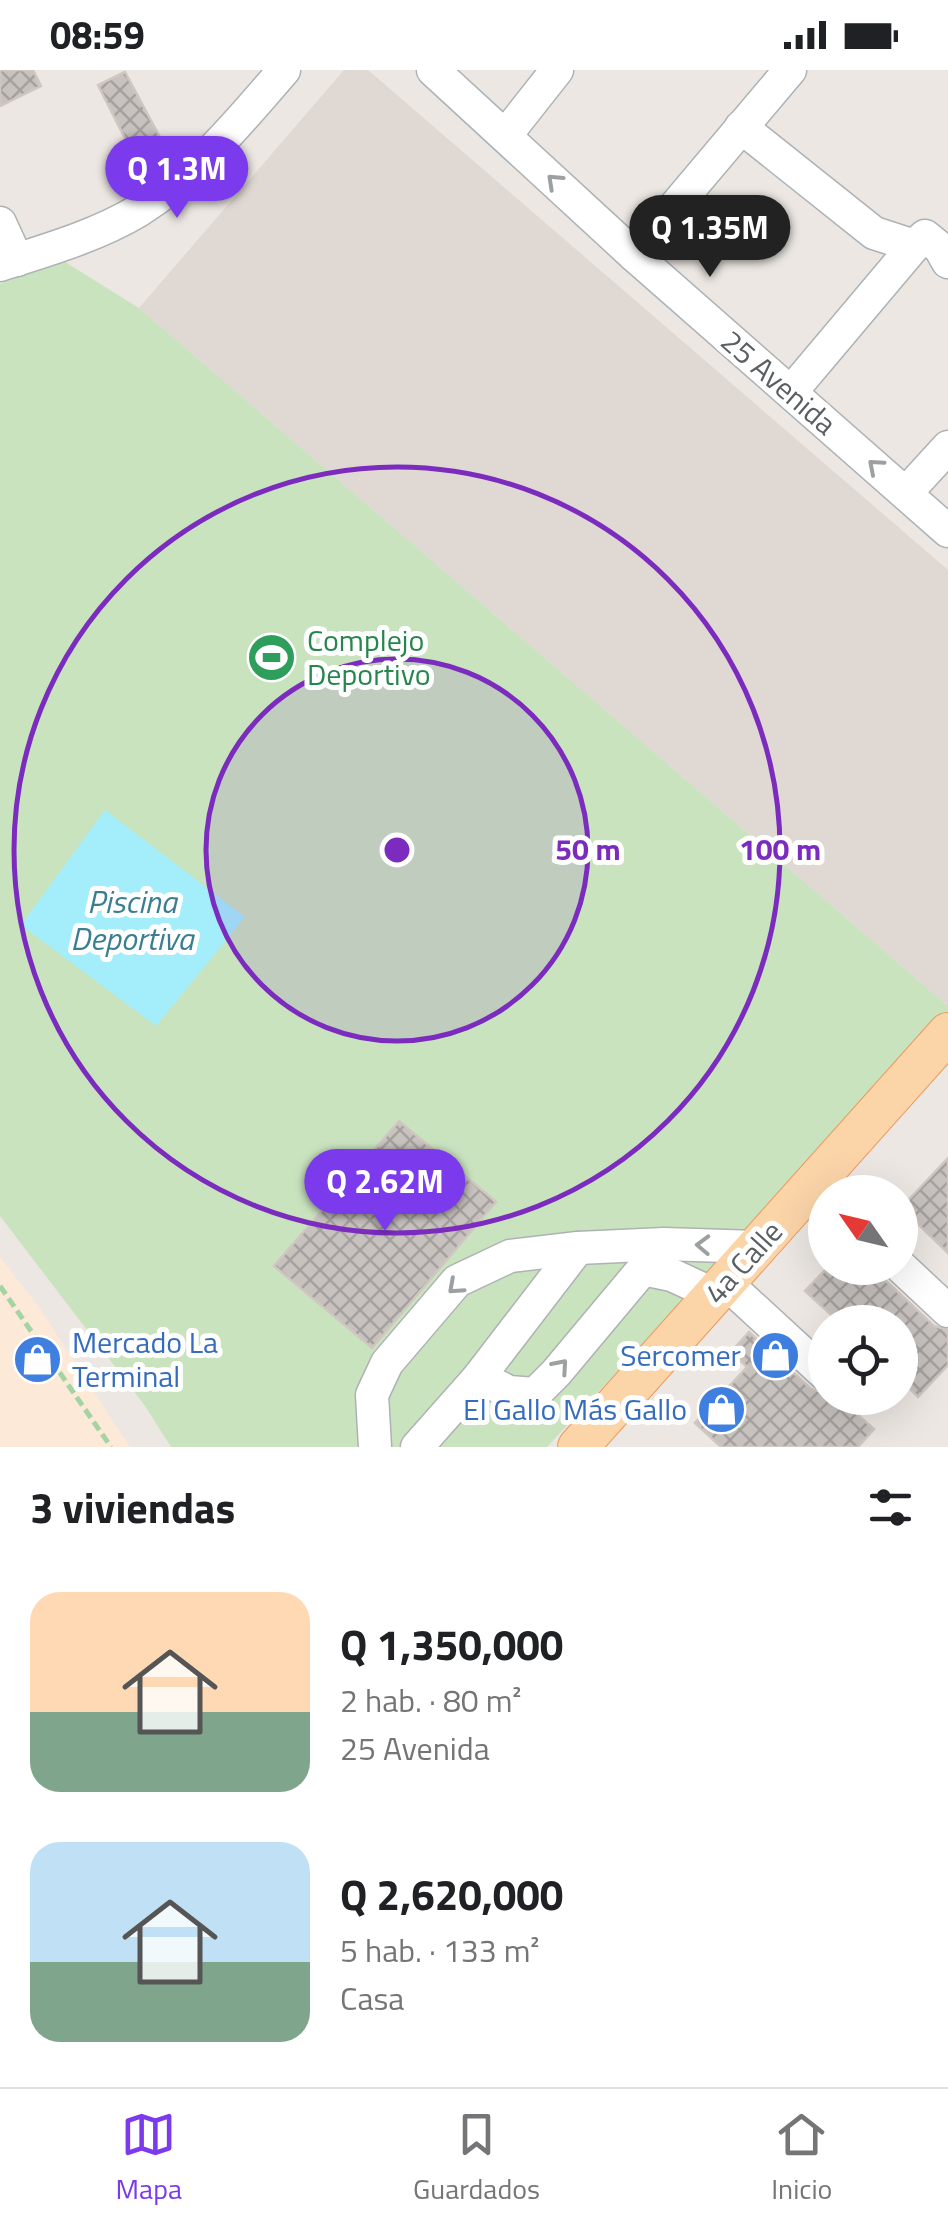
<!DOCTYPE html>
<html lang="es">
<head>
<meta charset="utf-8">
<style>
  body { margin:0; font-family:"Titillium Web",sans-serif; background:#f2f2f2; color:#202124; height:100vh; display:flex; flex-direction:column; font-size:38px; white-space:nowrap }
  * { box-sizing:border-box; margin:0 }
  p { font-size:32px; color:#757577 }
  .icon { flex:none; width:55px; height:55px; fill:none; stroke:currentColor; stroke-width:2; stroke-linecap:round; stroke-linejoin:round }
  .map { position:relative; height:1377px; overflow:hidden }
  .details { display:flex; flex-direction:column; background:#fff; flex:1 }
  .details>* { flex:none }
  .needle { width:65px; rotate:304deg }
  .buttons { position:absolute; left:808px; top:1105px; display:grid; gap:20px }
  .buttons a { display:grid; place-items:center; width:110px; height:110px; border-radius:50%; background:#fff; box-shadow:0 10px 40px #0002; font-size:50px }
  .price { position:absolute; translate:-50% -85px; padding:0 22px; border-radius:35px; background:#7c3aed; color:#fff; font-size:32px; line-height:65px; filter:drop-shadow(0 2px 5px #0008) }
  .price::after { content:''; position:absolute; left:50%; top:60px; width:30px; height:22px; margin-left:-15px; background:inherit; clip-path:polygon(0 0,100% 0,50% 100%) }
  .price.active { background:#222; color:#fff }
  ul { padding:0; list-style:none }
  li { display:flex; align-items:center; gap:30px; height:250px; padding:0 30px }
  li span { display:grid; place-items:center; flex:none; width:280px; height:200px; border-radius:30px; color:#555 }
  li>.icon { margin-inline-start:auto }
  span .icon { width:120px; height:120px; fill:#fffc; stroke-width:1 }
  li b { font-size:42px }
  h2 { display:flex; justify-content:space-between; align-items:center; height:120px; padding:0 30px; font-size:42px }
  .status { display:flex; justify-content:space-between; align-items:center; height:70px; padding:0 50px; background:#fff; direction:ltr }
  .status svg { height:28px; fill:currentColor }
  .tab-bar { display:flex; justify-content:space-around; align-items:center; height:140px; border-top:2px solid #e0e0e0; background:#fff; font-size:28px; color:#757577 }
  .tab-bar a { display:grid; justify-items:center; gap:5px }
  .tab-bar .active { color:#7c3aed }
  .map>svg:first-child { display:block }
  .commercial { fill:#fce9d7 }
  .education { fill:#dfd8d3 }
  .pitch { fill:#cae3bf }
  .water { fill:#a4eefb }
  .building { fill:url(#building-cross-hatch); stroke:#d1c7c1; stroke-width:2.5 }
  .lines { fill:none; stroke-linecap:round; stroke-linejoin:round }
  .minor-casing { stroke:#adb2b4; stroke-width:35 }
  .major-casing { stroke:#ea995d; stroke-width:42 }
  .path { stroke:#a5d4a3; stroke-width:5; stroke-dasharray:10 5; stroke-linecap:butt }
  .minor { stroke:#fff; stroke-width:32 }
  .major { stroke:#fbd5a8; stroke-width:40 }
  .oneway { stroke:#9ca0a1 }
  .ring { fill:none; stroke:#7b2cbf; stroke-width:5 }
  .labels { text-anchor:middle; dominant-baseline:central; stroke-width:10; stroke-linejoin:round; paint-order:stroke }
  .street-label { font-size:30px; fill:#5a6062; stroke:#fff }
  .leisure-label { font-size:30px; fill:#27864d; stroke:#fff; text-anchor:start }
  .shop-label { font-size:30px; fill:#366cbe; stroke:#fff; text-anchor:end }
  .water-label { font-size:32px; font-style:italic; fill:#3a7e91; stroke:#fff }
  .centre { fill:#7b2cbf; stroke:#fff; stroke-width:5 }
  .ring-label { font-size:30px; text-anchor:middle; font-weight:bold; fill:#7b2cbf; stroke:#fff; stroke-width:10; stroke-linejoin:round; paint-order:stroke }
</style>
</head>
<body>
<div class="status"><b>08:59</b><svg viewBox="0 0 49 12"><path d="M0 12V9h3v3zM5 12V6h3v6zM10 12V3h3v9zM15 12V0h3v12zM26 1h20v11H26zM47 4h2v5h-2z"/></svg></div>
<div class="map">
<svg width="948" height="1377" viewBox="0 0 948 1377">
  <defs>
    <pattern id="building-cross-hatch" width="8" height="8" patternUnits="userSpaceOnUse" patternTransform="scale(2.5)"><rect width="8" height="8" fill="#c8c2bf"/><path d="M0 0l8 8M0 8l8-8" fill="none" stroke="#a5a19f"/></pattern>
  </defs>
  <rect width="100%" height="100%" fill="#ece7e2"/>
  <polygon class="commercial" points="0,1187 39,1237 130,1377 0,1377"/>
  <polygon class="education" points="344,0 368,0 948,500 948,936 139,238"/>
  <polygon class="pitch" points="62,190 139,238 948,936 948,946 547,1377 171,1377 145,1336 0,1146 0,214"/>
  <polygon class="water" points="105,740 245,847 156,956 21,855"/>
  <g class="building">
    <polygon points="0,0 33,0 41,16 0,36"/>
    <polygon points="125,2 163,73 138,94 98,15"/>
    <polygon points="399,1051 496,1132 372,1278 274,1196"/>
    <polygon points="948,1088 948,1183 901,1138"/>
    <polygon points="827,1198 881,1198 886,1211 934,1256 948,1260 948,1295 918,1327 900,1309 900,1252 839,1252 805,1221"/>
    <polygon points="749,1262 811,1319 825,1323 825,1328 839,1328 874,1359 858,1377 721,1377 695,1353 747,1297 731,1282"/>
  </g>
  <g class="lines">
    <defs>
      <g id="minor">
        <polyline points="433,0 634,185 948,461"/>
        <polyline points="741,57 874,163 914,176 791,322"/>
        <polyline points="505,66 557,0"/>
        <polyline points="0,153 17,190"/>
        <polyline points="914,176 925,166 940,178 948,192"/>
        <polyline points="634,185 790,0"/>
        <path d="M0,195C47,180 96,166 138,141C196,105 240,51 284,0"/>
        <polyline points="906,423 948,377"/>
        <polyline points="900,1196 948,1241"/>
        <polyline points="738,1224 825,1304"/>
        <polyline points="479,1307 509,1322 535,1324 556,1303 643,1199 672,1205 713,1224"/>
        <polyline points="375,1377 372,1325 387,1293 457,1211 510,1186 578,1178 664,1174 757,1177"/>
        <polyline points="417,1377 479,1307 578,1178"/>
      </g>
      <polyline id="major" points="578,1377 948,963"/>
    </defs>
    <use href="#minor" class="minor-casing"/>
    <use href="#major" class="major-casing"/>
    <polyline class="path" points="0,1216 111,1377"/>
    <use href="#minor" class="minor"/>
    <use href="#major" class="major"/>
  </g>
  <defs><path id="oneway-chevron" d="M-2-3.5L2.5 0L-2 3.5" fill="none" stroke-width="1.6" stroke-linecap="round" stroke-linejoin="round" transform="scale(2.5)"/></defs>
  <g class="oneway">
    <use href="#oneway-chevron" transform="translate(554 111) rotate(-137)"/>
    <use href="#oneway-chevron" transform="translate(875 396) rotate(-139)"/>
    <use href="#oneway-chevron" transform="translate(703 1175) rotate(-178)"/>
    <use href="#oneway-chevron" transform="translate(455 1217) rotate(138)"/>
    <use href="#oneway-chevron" transform="translate(561 1296) rotate(-49)"/>
  </g>
  <circle cx="397" cy="780" r="191" fill="#7b2cbf" fill-opacity=".12"/>
  <g class="ring">
    <circle cx="397" cy="780" r="191"/>
    <circle cx="397" cy="780" r="383"/>
  </g>
  <defs>
    <symbol id="stadium-disc" viewBox="-11 -11 22 22"><circle r="9.5" fill="#2e9e5b" stroke="#fff"/><path d="M0-5a6.5 5 0 1 0 0 10a6.5 5 0 1 0 0-10ZM-3.5-1.8h7v3.6h-7Z" fill="#fff"/></symbol>
    <symbol id="shop-disc" viewBox="-11 -11 22 22"><circle r="9.5" fill="#3f7fe0" stroke="#fff"/><path d="M-5-2.5h2.3a2.7 3.5 0 0 1 5.4 0H5L5.5 6h-11ZM-1.5-2.5h3a1.5 2.3 0 0 0-3 0Z" fill="#fff"/></symbol>
  </defs>
  <g fill-rule="evenodd">
    <use href="#stadium-disc" x="244" y="560" width="55" height="55"/>
    <use href="#shop-disc" x="748" y="1258" width="55" height="55"/>
    <use href="#shop-disc" x="10" y="1262" width="55" height="55"/>
    <use href="#shop-disc" x="694" y="1312" width="55" height="55"/>
  </g>
  <g class="labels">
    <g class="street-label">
      <text transform="translate(779 312) rotate(41)">25 Avenida</text>
      <text transform="translate(743 1192) rotate(-48)">4a Calle</text>
    </g>
    <g class="leisure-label">
      <text x="307" y="570">Complejo<tspan x="307" dy="34">Deportivo</tspan></text>
    </g>
    <g class="shop-label">
      <text x="72" y="1272" text-anchor="start">Mercado La<tspan x="72" dy="34">Terminal</tspan></text>
      <text x="741" y="1285">Sercomer</text>
      <text x="687" y="1339">El Gallo Más Gallo</text>
    </g>
    <g class="water-label">
      <text x="132" y="831">Piscina<tspan x="132" dy="37">Deportiva</tspan></text>
    </g>
  </g>
  <circle cx="397" cy="780" r="15" class="centre"/>
  <g class="ring-label">
    <text x="588" y="790">50 m</text>
    <text x="780" y="790">100 m</text>
  </g>
</svg>
<div class="buttons">
<a><svg class="needle" viewBox="-14 -14 28 28"><path d="M0-13l5 13h-10z" fill="#e53935"/><path d="M0 13l5-13h-10z" fill="#757577"/></svg></a>
<a><svg class="icon" aria-label="locate" viewBox="0 0 24 24"><circle cx="12" cy="12" r="6"/><path d="M12 2v4M12 18v4M2 12h4M18 12h4"/></svg></a>
</div>
<b class="price" style="left:177px;top:151px">Q 1.3M</b>
<b class="price active" style="left:710px;top:210px">Q 1.35M</b>
<b class="price" style="left:385px;top:1164px">Q 2.62M</b>
</div>
<section class="details">
<h2>3 viviendas<svg class="icon" aria-label="filters" viewBox="0 0 24 24"><path d="M4 7h16M4 17h16"/><circle cx="9" cy="7" r="2"/><circle cx="15" cy="17" r="2"/></svg></h2>
<ul>
<li><span style="background:linear-gradient(#ffd9b3 60%,#7fa58c 0)"><svg class="icon" aria-label="home" viewBox="0 0 24 24"><path d="M3 11l9-7 9 7M6 9v11h12V9"/></svg></span><div><b>Q 1,350,000</b><p>2 hab. · 80 m²</p><p>25 Avenida</p></div></li>
<li><span style="background:linear-gradient(#bfe0f5 60%,#7fa58c 0)"><svg class="icon" aria-label="home" viewBox="0 0 24 24"><path d="M3 11l9-7 9 7M6 9v11h12V9"/></svg></span><div><b>Q 2,620,000</b><p>5 hab. · 133 m²</p><p>Casa</p></div></li>
</ul>
</section>
<nav class="tab-bar">
<a class="active"><svg class="icon" aria-label="map" viewBox="0 0 24 24"><path d="M3 6l6-2 6 2 6-2v14l-6 2-6-2-6 2zM9 4v14M15 6v14"/></svg>Mapa</a>
<a><svg class="icon" aria-label="saved" viewBox="0 0 24 24"><path d="M7 4h10v16l-5-4-5 4z"/></svg>Guardados</a>
<a><svg class="icon" aria-label="home" viewBox="0 0 24 24"><path d="M3 11l9-7 9 7M6 9v11h12V9"/></svg>Inicio</a>
</nav>
</body>
</html>
